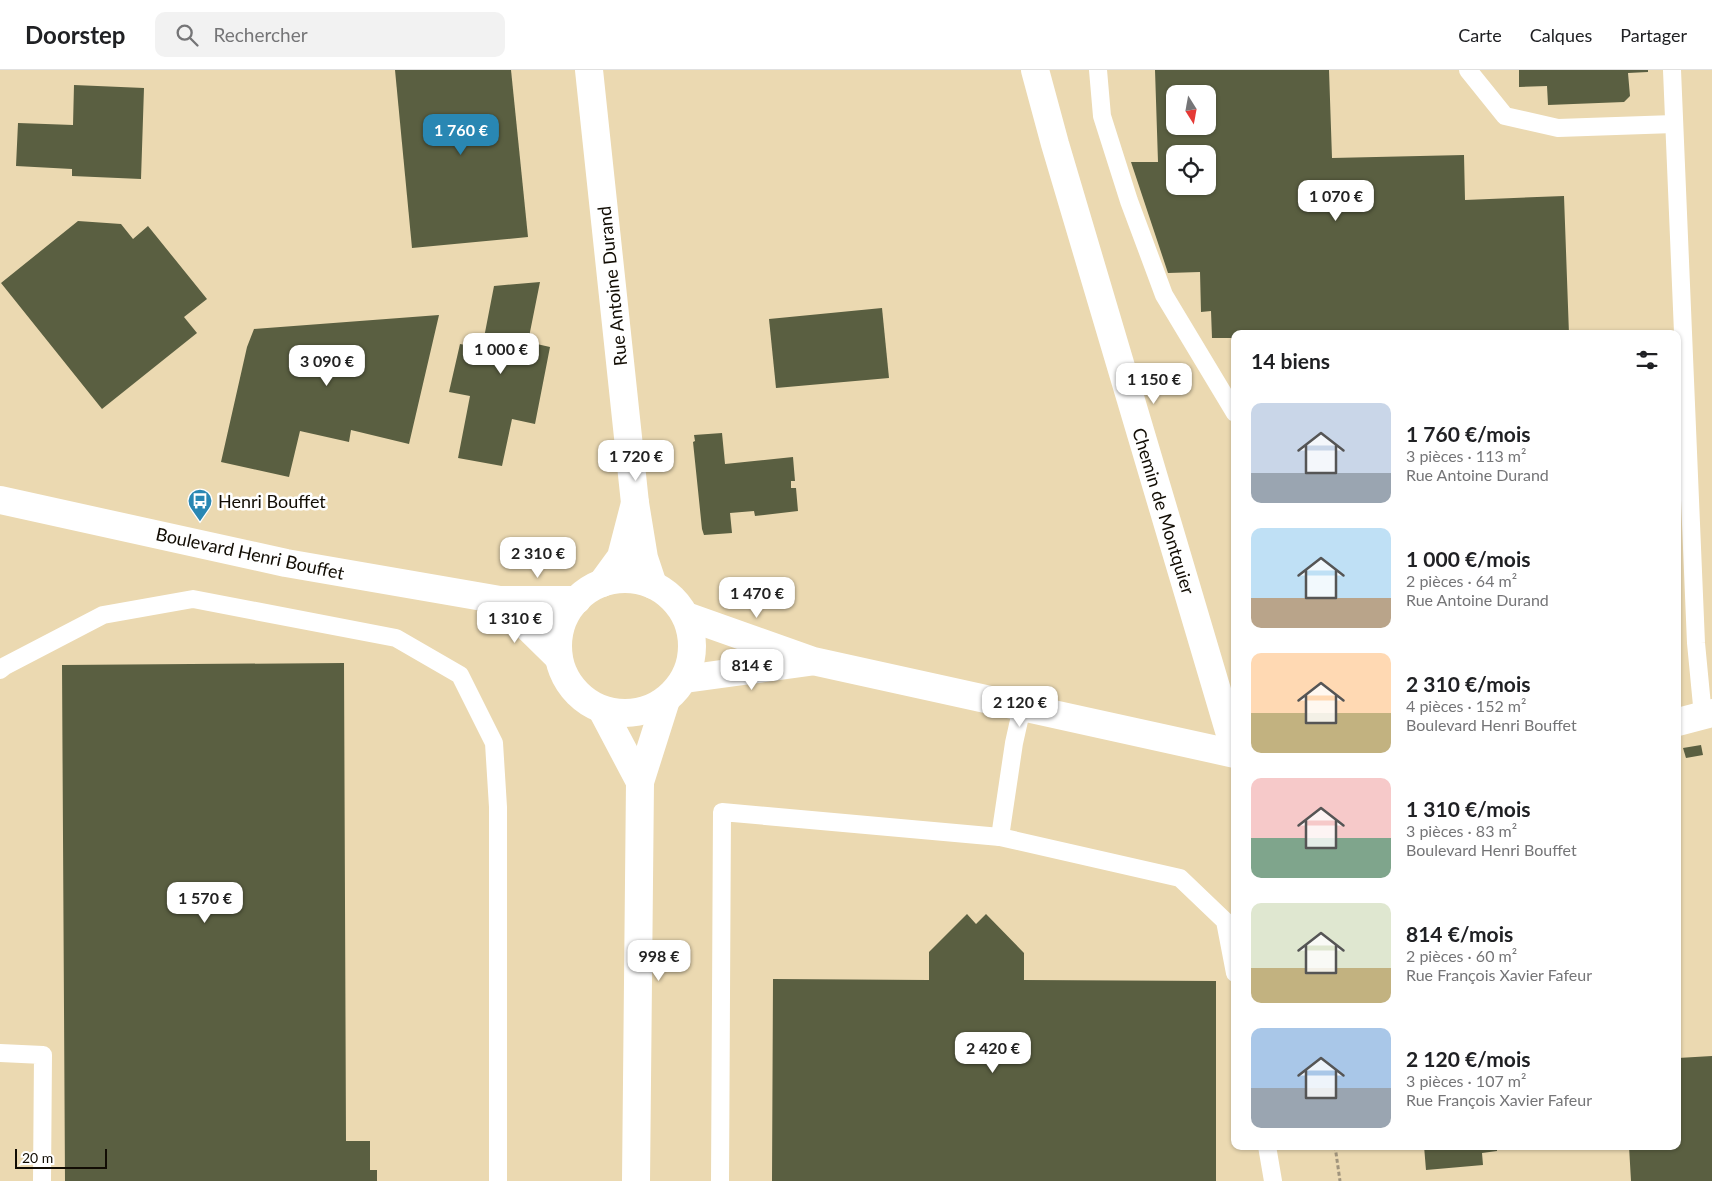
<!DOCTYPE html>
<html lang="fr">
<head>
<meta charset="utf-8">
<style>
  body { margin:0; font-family:Lato,sans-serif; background:#f2f2f2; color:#202124; height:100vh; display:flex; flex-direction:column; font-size:19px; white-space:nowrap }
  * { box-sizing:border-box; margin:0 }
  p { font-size:16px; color:#757577 }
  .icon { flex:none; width:28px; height:28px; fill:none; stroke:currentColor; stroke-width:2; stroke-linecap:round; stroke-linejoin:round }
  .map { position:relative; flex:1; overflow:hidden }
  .details { position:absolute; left:1231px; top:260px; width:450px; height:820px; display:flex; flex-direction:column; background:#fff; border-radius:10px; box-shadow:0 1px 4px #0004 }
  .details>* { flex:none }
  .needle { width:32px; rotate:169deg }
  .fabs { position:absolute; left:1166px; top:15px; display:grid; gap:10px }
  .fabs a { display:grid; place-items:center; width:50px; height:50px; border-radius:10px; background:#fff; box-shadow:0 1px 4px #0004; font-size:25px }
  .scale { position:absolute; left:15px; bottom:12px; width:92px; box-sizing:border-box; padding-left:5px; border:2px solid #120d04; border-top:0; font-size:14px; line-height:18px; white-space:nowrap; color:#120d04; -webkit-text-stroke:4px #fff; paint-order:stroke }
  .price { position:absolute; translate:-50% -42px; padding:0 11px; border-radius:10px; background:#fff; color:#222; font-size:16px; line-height:32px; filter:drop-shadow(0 1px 2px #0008) }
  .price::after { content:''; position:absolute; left:50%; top:30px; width:15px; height:11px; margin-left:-8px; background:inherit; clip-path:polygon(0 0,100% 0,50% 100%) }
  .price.current { background:#2987b3; color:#fff }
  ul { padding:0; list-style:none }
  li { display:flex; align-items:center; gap:15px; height:125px; padding:0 20px }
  li span { display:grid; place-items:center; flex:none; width:140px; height:100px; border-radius:10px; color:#555 }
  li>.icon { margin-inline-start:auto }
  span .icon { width:60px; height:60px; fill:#fffc; stroke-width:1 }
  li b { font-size:21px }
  h2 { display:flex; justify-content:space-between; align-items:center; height:60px; padding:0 20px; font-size:21px }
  header { display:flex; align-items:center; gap:30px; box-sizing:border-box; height:70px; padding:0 25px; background:#fff; border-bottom:1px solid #e0e0e0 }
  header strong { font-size:24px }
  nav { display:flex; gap:28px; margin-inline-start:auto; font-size:18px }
  .search { width:350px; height:45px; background:#f2f2f2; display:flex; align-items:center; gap:12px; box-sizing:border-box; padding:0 18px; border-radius:10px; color:#757577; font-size:19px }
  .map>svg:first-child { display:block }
  .built { fill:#ebd9b1; fill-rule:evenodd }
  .building { fill:#5a5f41; fill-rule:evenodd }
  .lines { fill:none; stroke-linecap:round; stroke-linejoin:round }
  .path { stroke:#a0947c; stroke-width:3; stroke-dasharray:4 2.5; stroke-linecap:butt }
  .lane { stroke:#fff; stroke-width:18 }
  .street { stroke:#fff; stroke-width:28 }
  .labels { text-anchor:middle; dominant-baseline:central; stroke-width:5; stroke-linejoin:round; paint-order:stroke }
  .street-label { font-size:18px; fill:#120d04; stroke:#fff }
  .poi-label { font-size:18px; fill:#120d04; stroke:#fff; text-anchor:start }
</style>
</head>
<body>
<header>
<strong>Doorstep</strong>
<div class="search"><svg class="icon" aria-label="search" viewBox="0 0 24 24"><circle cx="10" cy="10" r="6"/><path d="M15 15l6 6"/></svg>Rechercher</div>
<nav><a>Carte</a><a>Calques</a><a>Partager</a></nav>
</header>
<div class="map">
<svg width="1712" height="1111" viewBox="0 0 1712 1111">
  <rect width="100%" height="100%" fill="#efe0c0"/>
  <path class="built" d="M0,0H1712V1111H0ZM1175,24H1208V56H1175ZM1175,84H1208V116H1175ZM1235,264H1678V1076H1235Z"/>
  <g class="building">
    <polygon points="395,0 511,0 528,167 412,178"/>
    <path d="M1155,0H1329L1332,88L1464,85L1465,130L1564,126L1569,264H1446V261L1358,264H1235V268H1212L1211,241L1201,242L1200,202L1168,203L1131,92H1158ZM1175,24H1208V56H1175ZM1175,84H1208V116H1175Z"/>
    <polygon points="1519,0 1648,0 1648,2 1628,3 1630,26 1624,32 1548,35 1547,16 1519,17"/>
    <polygon points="74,15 144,18 141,109 72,106 72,99 16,96 18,53 73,55"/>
    <polygon points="78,151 121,154 133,169 148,156 207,229 184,247 197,263 102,339 1,213"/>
    <polygon points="540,212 528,272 550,277 535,354 512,349 502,396 458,388 470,326 449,322 460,274 482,278 494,216"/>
    <polygon points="882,238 889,308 776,318 769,249"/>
    <polygon points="439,245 409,374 351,360 349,372 300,361 289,407 221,392 247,277 254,259"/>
    <polygon points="722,363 725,394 793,387 795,411 791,411 791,418 796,418 798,441 755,446 754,441 730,443 732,463 704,465 702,459 693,372 695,371 694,365"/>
    <polygon points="344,593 346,1071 370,1071 370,1100 377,1100 377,1111 65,1111 62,595"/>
    <polygon points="1701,675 1703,685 1686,688 1683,678"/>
    <polygon points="967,844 976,854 986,844 1024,883 1024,910 1216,911 1216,1111 772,1111 773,909 929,910 929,882"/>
    <polygon points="1712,986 1712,1111 1631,1111 1629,1076 1678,1076 1678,988"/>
    <polygon points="1424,1076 1497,1076 1497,1081 1482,1083 1483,1095 1426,1100"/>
  </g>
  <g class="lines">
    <polyline class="path" points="1335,1076 1340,1111"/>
    <g class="lane">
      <polyline points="1098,0 1102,46 1129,131 1164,225 1235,343"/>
      <polyline points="1468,0 1505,46 1558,58 1674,54"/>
      <polyline points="1672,0 1696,573 1703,646"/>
      <polyline points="0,600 5,596 103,545 193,529 396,568 460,605 494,673 498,737 498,1111"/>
      <polyline points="1000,767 1014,673 1022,637"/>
      <polyline points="0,983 43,985 42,1111"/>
      <polyline points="1267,1076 1273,1111"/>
      <polyline points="720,1111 722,742 1000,767 1180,808 1225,851 1235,903"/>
    </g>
    <g class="street">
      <polyline points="589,0 635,433"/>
      <polyline points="1035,0 1055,74 1235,681"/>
      <polyline points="0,430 286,493 500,530 577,530"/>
      <circle cx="625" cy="576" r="67"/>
      <polyline points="602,513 621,487 635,433 644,488 653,515"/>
      <polyline points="500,530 558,587"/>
      <polyline points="686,546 813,591 1235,684"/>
      <polyline points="685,609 809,592"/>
      <polyline points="602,640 640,712"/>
      <polyline points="1678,652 1712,643"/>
      <polyline points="636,1111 640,712 666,630"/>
    </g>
  </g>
  <defs>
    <symbol id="bus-pin" viewBox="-11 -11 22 30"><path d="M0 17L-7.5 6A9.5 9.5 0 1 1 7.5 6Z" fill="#2987b3" stroke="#fff"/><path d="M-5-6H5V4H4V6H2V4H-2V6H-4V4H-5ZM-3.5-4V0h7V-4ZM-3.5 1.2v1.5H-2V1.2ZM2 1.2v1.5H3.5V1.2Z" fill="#fff"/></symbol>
  </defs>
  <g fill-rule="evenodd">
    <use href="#bus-pin" x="186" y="417" width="28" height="38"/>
  </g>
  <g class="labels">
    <g class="street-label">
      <text transform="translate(612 216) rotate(-96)">Rue Antoine Durand</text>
      <text transform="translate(1164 441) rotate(73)">Chemin de Montquier</text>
      <text transform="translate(250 483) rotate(12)">Boulevard Henri Bouffet</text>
    </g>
    <g class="poi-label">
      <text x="218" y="431">Henri Bouffet</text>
    </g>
  </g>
</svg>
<div class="fabs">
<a><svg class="needle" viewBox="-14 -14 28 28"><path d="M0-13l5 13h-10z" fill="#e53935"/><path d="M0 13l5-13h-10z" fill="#757577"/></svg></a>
<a><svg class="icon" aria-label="locate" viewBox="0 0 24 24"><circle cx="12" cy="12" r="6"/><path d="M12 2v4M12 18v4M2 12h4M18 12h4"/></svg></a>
</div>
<div class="scale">20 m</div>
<b class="price current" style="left:461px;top:86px">1 760 €</b>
<b class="price" style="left:1336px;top:152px">1 070 €</b>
<b class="price" style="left:501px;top:305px">1 000 €</b>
<b class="price" style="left:327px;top:317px">3 090 €</b>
<b class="price" style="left:1154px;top:335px">1 150 €</b>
<b class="price" style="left:636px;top:412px">1 720 €</b>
<b class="price" style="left:538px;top:509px">2 310 €</b>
<b class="price" style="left:757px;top:549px">1 470 €</b>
<b class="price" style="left:515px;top:574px">1 310 €</b>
<b class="price" style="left:752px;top:621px">814 €</b>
<b class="price" style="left:1020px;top:658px">2 120 €</b>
<b class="price" style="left:205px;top:854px">1 570 €</b>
<b class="price" style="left:659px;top:912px">998 €</b>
<b class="price" style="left:993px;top:1004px">2 420 €</b>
<section class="details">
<h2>14 biens<svg class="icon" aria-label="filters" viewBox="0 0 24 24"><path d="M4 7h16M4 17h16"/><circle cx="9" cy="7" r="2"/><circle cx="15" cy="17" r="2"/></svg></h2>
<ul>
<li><span style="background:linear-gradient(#c9d6e8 70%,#9aa5b1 0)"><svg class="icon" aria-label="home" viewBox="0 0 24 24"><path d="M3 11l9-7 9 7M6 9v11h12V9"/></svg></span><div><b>1 760 €/mois</b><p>3 pièces · 113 m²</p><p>Rue Antoine Durand</p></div></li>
<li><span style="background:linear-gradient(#bfe0f5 70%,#b9a48a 0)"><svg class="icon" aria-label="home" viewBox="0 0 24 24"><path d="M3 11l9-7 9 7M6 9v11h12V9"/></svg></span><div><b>1 000 €/mois</b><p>2 pièces · 64 m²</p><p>Rue Antoine Durand</p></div></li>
<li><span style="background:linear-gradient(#ffd9b3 60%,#c2b280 0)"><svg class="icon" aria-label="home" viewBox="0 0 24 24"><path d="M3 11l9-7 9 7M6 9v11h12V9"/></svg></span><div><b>2 310 €/mois</b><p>4 pièces · 152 m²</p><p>Boulevard Henri Bouffet</p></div></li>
<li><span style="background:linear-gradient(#f6c9c9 60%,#7fa58c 0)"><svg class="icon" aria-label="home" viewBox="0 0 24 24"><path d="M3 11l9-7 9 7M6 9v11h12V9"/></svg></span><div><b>1 310 €/mois</b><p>3 pièces · 83 m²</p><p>Boulevard Henri Bouffet</p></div></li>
<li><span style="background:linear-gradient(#dfe7d0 65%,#c2b280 0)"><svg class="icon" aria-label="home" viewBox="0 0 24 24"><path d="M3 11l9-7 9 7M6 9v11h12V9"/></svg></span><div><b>814 €/mois</b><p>2 pièces · 60 m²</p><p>Rue François Xavier Fafeur</p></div></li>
<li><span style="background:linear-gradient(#a9c7e8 60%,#9aa5b1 0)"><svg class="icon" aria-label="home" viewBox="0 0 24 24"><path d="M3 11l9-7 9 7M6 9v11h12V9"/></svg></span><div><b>2 120 €/mois</b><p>3 pièces · 107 m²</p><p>Rue François Xavier Fafeur</p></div></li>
</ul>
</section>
</div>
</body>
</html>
